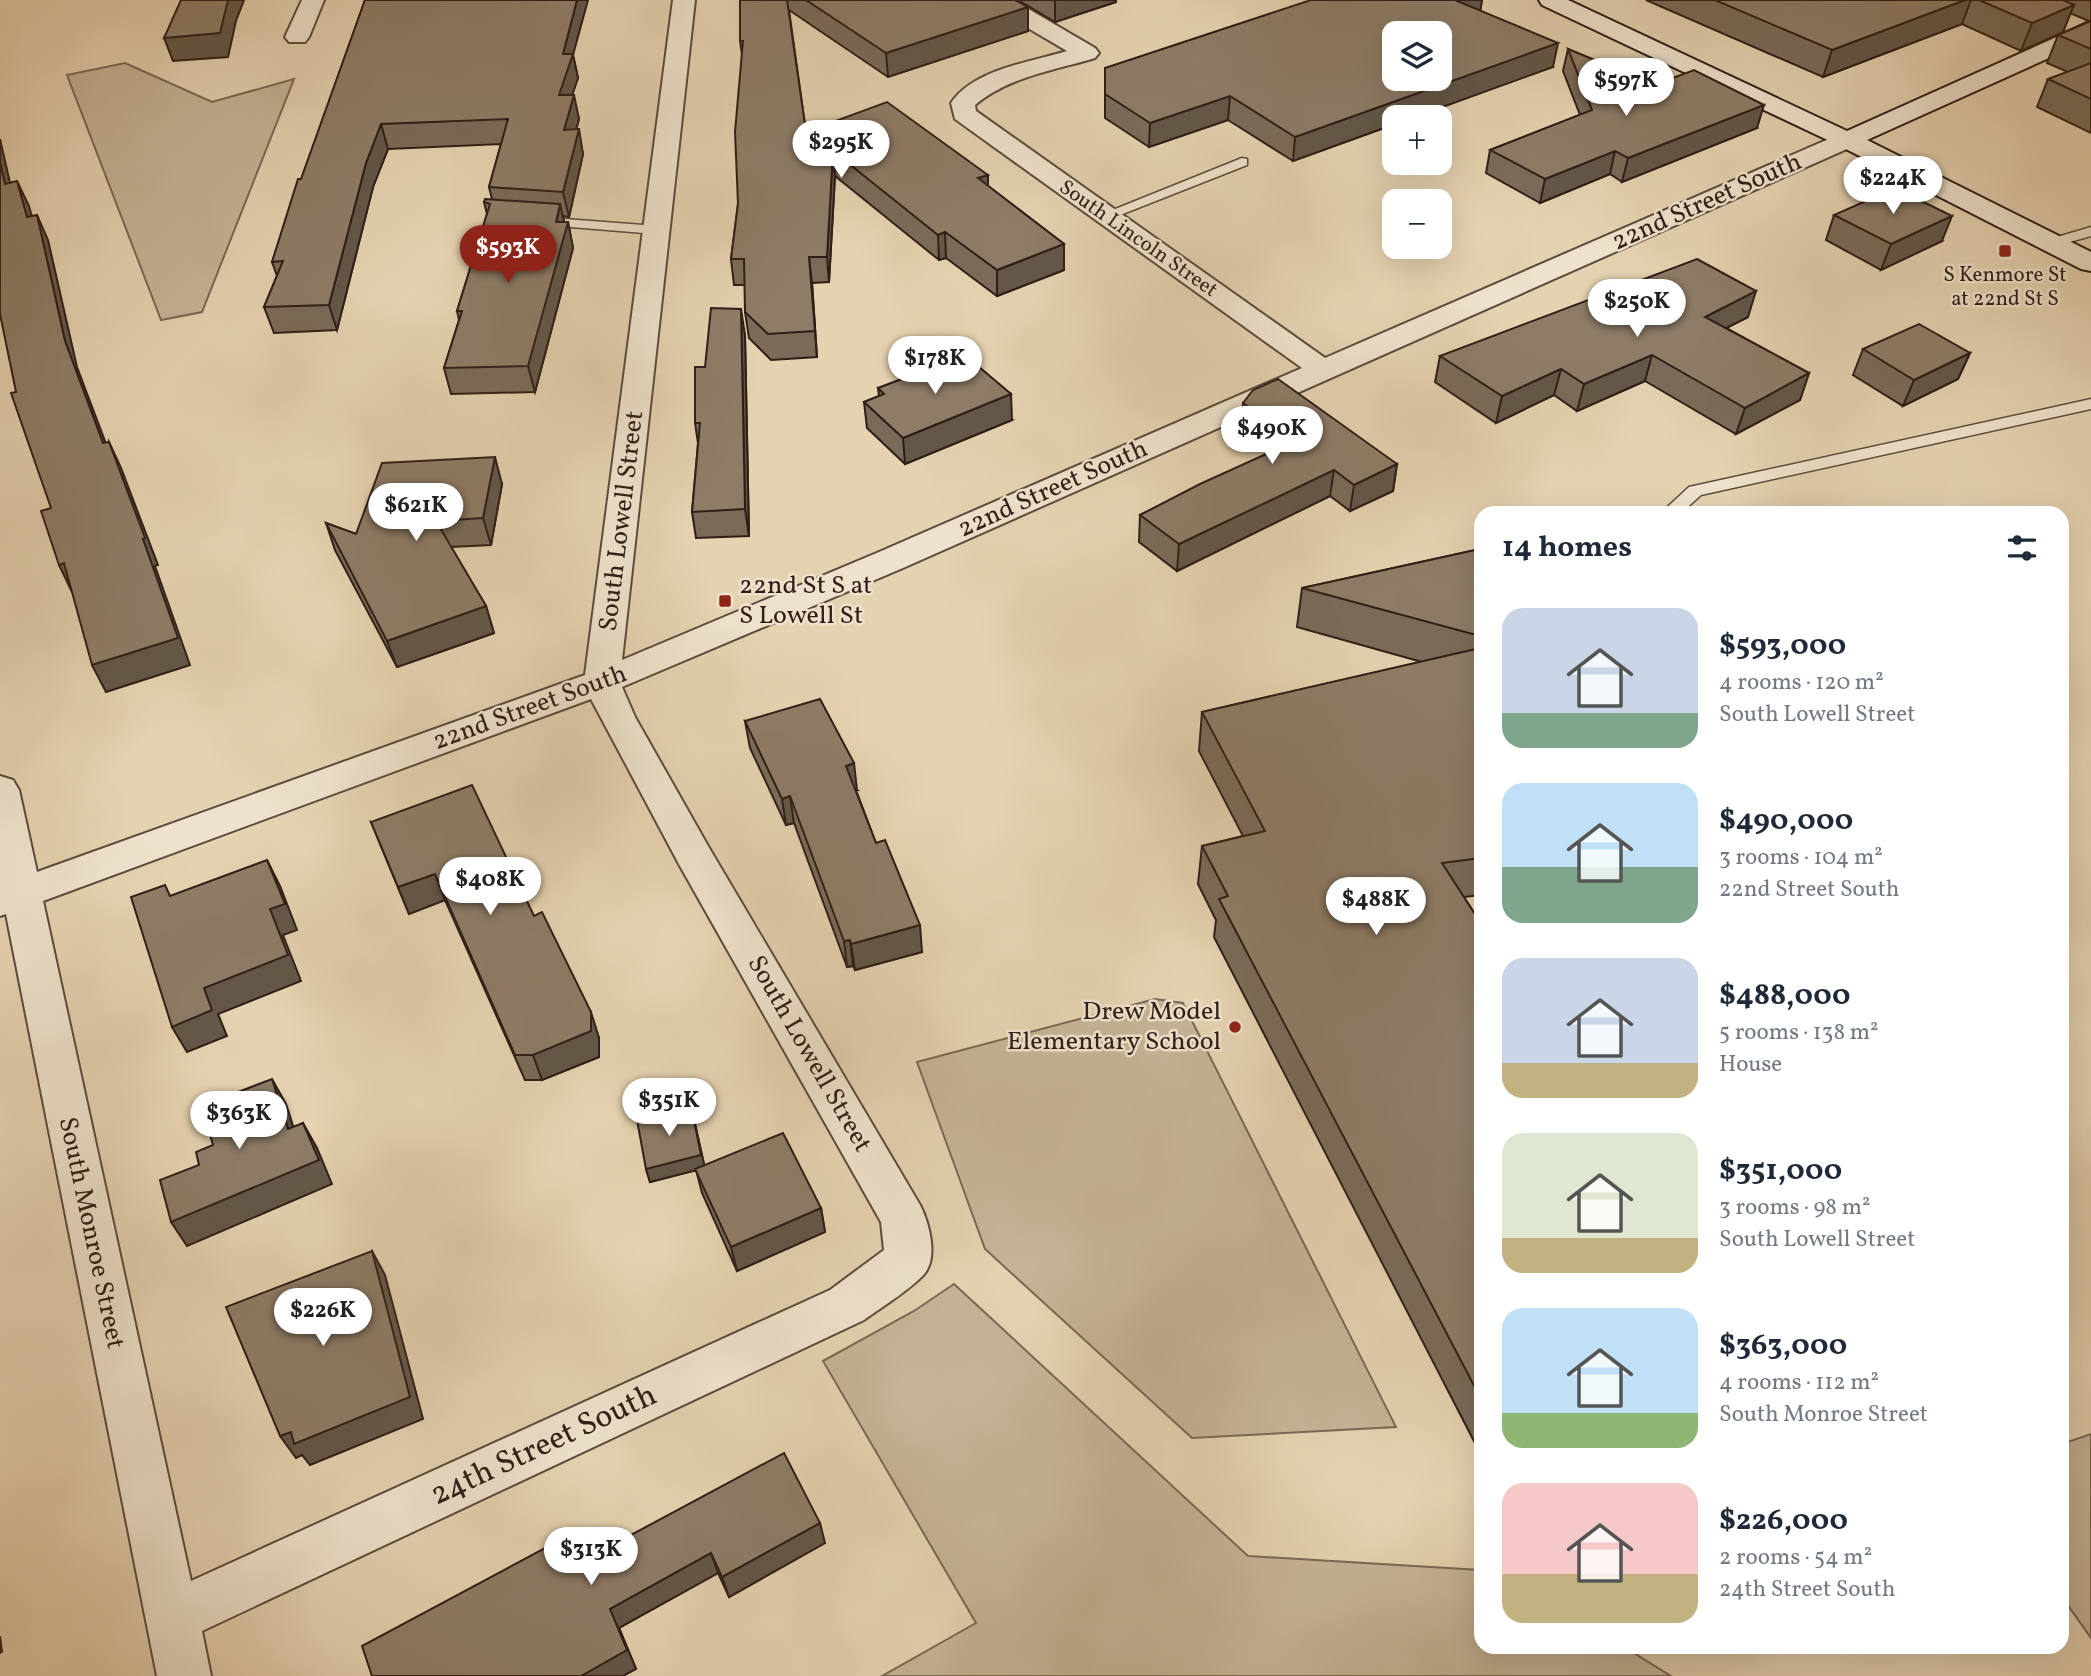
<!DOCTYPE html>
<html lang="en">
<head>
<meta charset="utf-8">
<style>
  body { margin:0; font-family:Vollkorn,serif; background:#f6f6f7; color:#1f2937; height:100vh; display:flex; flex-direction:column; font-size:26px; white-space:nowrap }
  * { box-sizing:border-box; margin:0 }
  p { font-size:23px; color:#747a83 }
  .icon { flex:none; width:38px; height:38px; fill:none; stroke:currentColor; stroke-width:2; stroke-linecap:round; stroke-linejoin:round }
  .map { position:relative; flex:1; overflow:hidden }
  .panel { position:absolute; left:1474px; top:506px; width:595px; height:1148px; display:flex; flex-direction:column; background:#fff; border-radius:21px; box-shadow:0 7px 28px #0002 }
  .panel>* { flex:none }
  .fabs { position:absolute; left:1382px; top:21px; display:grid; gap:14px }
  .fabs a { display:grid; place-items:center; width:70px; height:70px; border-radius:14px; background:#fff; box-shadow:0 7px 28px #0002; font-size:35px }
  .price { position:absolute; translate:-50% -60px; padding:0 16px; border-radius:24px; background:#fff; color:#222; font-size:23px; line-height:46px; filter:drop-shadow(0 2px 4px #0008) }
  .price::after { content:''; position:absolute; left:50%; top:42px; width:21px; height:16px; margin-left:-10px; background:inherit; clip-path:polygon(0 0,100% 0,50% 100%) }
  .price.on { background:#8f2418; color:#fff }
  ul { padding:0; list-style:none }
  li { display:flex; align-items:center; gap:21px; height:175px; padding:0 28px }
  li span { display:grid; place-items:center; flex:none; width:196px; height:140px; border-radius:21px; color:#555 }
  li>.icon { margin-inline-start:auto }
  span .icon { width:84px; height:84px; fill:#fffc; stroke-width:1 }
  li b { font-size:30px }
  h2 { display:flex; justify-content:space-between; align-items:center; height:84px; padding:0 28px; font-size:30px }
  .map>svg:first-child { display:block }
  .green { fill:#c6b396; stroke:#7a6857; stroke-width:2 }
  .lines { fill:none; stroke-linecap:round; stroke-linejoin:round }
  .lane-casing { stroke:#5c4b3e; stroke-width:3 }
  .street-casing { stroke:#5c4b3e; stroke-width:4 }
  .secondary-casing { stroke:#2f1e18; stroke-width:4 }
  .lane { fill:#eee2cc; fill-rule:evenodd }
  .street { fill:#eee2cc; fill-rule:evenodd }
  .secondary { fill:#eee2cc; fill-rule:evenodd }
  .wall { fill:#7a6b59; stroke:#2f1e18; stroke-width:2 }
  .shaded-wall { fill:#635748; stroke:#2f1e18; stroke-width:2 }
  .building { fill:#8e7c67; stroke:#2f1e18; stroke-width:2; fill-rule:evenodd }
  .poi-dot { fill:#8f2418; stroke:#eee2cc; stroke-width:2.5 }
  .labels { text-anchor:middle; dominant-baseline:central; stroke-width:5; stroke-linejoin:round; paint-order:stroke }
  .far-street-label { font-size:21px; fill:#2f1e18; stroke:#eee2cc }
  .far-poi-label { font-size:21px; fill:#2f1e18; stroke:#eee2cc }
  .street-label { font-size:26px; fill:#2f1e18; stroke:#eee2cc }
  .poi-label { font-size:26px; fill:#2f1e18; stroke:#eee2cc; text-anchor:start }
  .near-street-label { font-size:32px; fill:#2f1e18; stroke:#eee2cc }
</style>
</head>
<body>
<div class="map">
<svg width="2091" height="1676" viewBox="0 0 2091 1676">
  <rect width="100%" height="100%" fill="#e5d2b0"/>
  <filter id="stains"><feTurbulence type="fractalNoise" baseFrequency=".00286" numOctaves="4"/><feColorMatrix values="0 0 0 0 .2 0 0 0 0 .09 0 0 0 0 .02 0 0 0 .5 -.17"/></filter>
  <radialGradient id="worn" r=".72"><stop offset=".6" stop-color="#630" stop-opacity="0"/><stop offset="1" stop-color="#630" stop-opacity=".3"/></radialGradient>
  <g class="green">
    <polygon points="125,63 212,102 294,79 202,312 161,320 67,75"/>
    <polygon points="1155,999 1183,1003 1396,1427 1192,1438 985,1249 917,1062"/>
    <polygon points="954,1284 1248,1556 1480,1570 1480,1647 1624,1647 1671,1676 882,1676 976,1623 823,1361 914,1311"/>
    <polygon points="2091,1434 2091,1638 2062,1597 2062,1444"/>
  </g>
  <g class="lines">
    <defs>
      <g id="lane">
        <polygon points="1242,158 1247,159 1247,165 1110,219 1100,219 1098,216"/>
        <polygon points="539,217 656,226 663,230 656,234 534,224 532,221 534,218"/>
        <polygon points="2091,227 2091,236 2052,247 2045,243 2047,240"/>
        <polygon points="2091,399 2091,409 1701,495 1681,513 1661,513 1689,487"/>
      </g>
      <g id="street">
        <polygon points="302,0 324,0 309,37 305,42 289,42 285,37"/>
        <path d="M673,0H695L622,660L879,552L1302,368L955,119L951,103C974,69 1031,62 1067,51L989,5L986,0H1013L1095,48L1099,53L1095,58C1055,70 1008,77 975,105L976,111L1325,358L1838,135L1847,132L1856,135L1860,140L1856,145L903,568L622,687L635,717L708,846L920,1205C929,1223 938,1256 925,1273C914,1287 879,1309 864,1320L202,1631L211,1676H157L6,914L0,916V776L13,780L19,790L37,872L585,675ZM591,699L680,866L881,1222L884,1250L830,1290L191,1581L43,901Z"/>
      </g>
      <polygon id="secondary" points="1539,0 1568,0 1847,131 2079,27 2091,26 2091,39 1867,140 2091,252 2091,271 2081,269 1838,145 1542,5"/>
    </defs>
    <use href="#lane" class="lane-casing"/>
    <use href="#street" class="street-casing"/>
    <use href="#secondary" class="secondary-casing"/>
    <use href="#lane" class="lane"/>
    <use href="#street" class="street"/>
    <use href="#secondary" class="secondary"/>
  </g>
  <g class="wall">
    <polygon points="365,0 573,55 578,78 572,95 579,119 576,130 583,154 569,217 563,216 564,222 568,222 573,248 535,392 451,394 444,368 459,320 457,311 487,214 484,202 492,199 489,187 501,144 388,149 373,187 337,330 274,333 264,307 277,276 272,262"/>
    <polygon points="740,0 1015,0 1028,31 888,77 789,10 806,132 988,175 988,186 1064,244 1064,270 997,296 946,258 939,260 835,176 829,282 812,283 817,357 771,360 749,338 745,312 745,285 734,285 731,259 738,204 742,55 740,41"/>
    <polygon points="1018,0 1116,0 1116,2 1055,22"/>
    <polygon points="1482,0 1480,11 1553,67 1395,117 1395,124 1293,161 1228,120 1149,147 1105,118 1105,68"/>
    <polygon points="1646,0 2091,0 2091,133 2037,107 2048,79 2068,72 2047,63 2058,35 2089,21 2070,13 2063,32 2021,51 1962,24 1823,77"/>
    <polygon points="1568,49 1654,85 1757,128 1622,182 1610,174 1540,203 1486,173 1490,150 1580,115 1563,71"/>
    <polygon points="1834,215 1942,241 1881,270 1826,240"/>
    <polygon points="1748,317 1726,328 1809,373 1800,400 1736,434 1645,381 1577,411 1554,395 1496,423 1435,382 1440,356"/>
    <polygon points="745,335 749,536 696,538 692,512 698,443 695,423 705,367"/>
    <polygon points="1863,349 1970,353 1958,379 1903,406 1853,375"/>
    <polygon points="878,388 1012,420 905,464 867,428 864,402 879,396"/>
    <polygon points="1243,403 1397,464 1393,491 1350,511 1330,496 1177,571 1139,542 1140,515 1271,452 1241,430"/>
    <polygon points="502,484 491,545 451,547 486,606 494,633 397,667 335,550 326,523 356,534"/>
    <polygon points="1480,549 1480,895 1464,897 1480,922 1480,1444 1476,1445 1214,937 1216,920 1198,884 1202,846 1243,836 1199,751 1202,712 1422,662 1297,627 1302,588"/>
    <polygon points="745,721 857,790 856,790 876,843 922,952 855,970 853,966 847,967 794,823 786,825 750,748"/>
    <polygon points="371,822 534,916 599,1038 599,1057 542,1080 525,1080 445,900 409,914"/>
    <polygon points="691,1106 704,1165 821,1208 825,1232 737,1271 702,1193 696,1170 650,1182 646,1169"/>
    <polygon points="825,1543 729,1597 718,1573 619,1628 636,1669 590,1558"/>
  </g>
  <g class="shaded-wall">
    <polygon points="228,0 244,0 236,21 228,57 173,61 164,38"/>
    <polygon points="577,0 588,0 573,55 578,78 564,119 559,95 563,54"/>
    <polygon points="1055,0 1116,0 1116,2 1055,22"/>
    <polygon points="1458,0 1482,0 1480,12 1457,1"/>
    <polygon points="1965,0 1971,0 1962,24 1823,77 1832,50"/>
    <polygon points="2074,5 2063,32 2021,51 2032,23"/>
    <polygon points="1028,7 1028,31 888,77 886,53"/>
    <polygon points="1558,43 1553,67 1415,117 1395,117 1395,124 1293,161 1295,137"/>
    <polygon points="574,95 579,119 569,154 564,130"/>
    <polygon points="1230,96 1228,120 1149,147 1150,123"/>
    <polygon points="1764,105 1757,128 1622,182 1628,158"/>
    <polygon points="381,124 388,149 373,187 337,330 329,305 366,163"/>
    <polygon points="579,129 583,154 569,217 563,192"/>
    <polygon points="0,139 16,209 5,184 0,163"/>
    <polygon points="833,151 835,176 829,282 827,257"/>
    <polygon points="1615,151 1610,174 1540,203 1545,179"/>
    <polygon points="988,175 988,200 978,178"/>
    <polygon points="17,181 29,206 39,242 27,217"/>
    <polygon points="560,204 566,230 568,222 573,248 535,392 528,366"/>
    <polygon points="37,215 48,240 77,367 116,470 103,443 65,341"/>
    <polygon points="1952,216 1942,241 1881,270 1891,244"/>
    <polygon points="945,232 946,258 939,260 938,235"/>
    <polygon points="1064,244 1064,270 997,296 997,270"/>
    <polygon points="809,257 812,283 817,357 815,331"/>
    <polygon points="1756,291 1748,317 1697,343 1705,317"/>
    <polygon points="741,309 745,335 749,536 745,509"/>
    <polygon points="1970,353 1958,379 1903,406 1914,380"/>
    <polygon points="1652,355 1645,381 1577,411 1584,384"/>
    <polygon points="1561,369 1554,395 1496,423 1502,396"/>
    <polygon points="1809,373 1800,400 1736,434 1745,408"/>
    <polygon points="1011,394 1012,420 905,464 903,438"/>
    <polygon points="109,442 121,468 158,565 155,566 190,665 106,692 92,665"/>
    <polygon points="495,457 502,484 491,545 483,518"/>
    <polygon points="1397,464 1393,491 1350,511 1354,485"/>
    <polygon points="1334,470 1330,496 1177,571 1179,544"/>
    <polygon points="64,563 72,592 59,565"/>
    <polygon points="486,606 494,633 397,667 387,641"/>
    <polygon points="854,763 857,790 849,793 846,766"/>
    <polygon points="790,796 794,823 786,825 782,799"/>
    <polygon points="267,860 280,886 297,930 283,935 301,981 218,1014 227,1036 187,1052 172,1027 270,909"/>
    <polygon points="435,874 445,900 409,914 398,887"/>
    <polygon points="920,925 922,952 855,970 851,944"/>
    <polygon points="850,940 853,966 847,967 844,941"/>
    <polygon points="591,1012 599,1038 599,1057 542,1080 533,1055"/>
    <polygon points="272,1079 286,1104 302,1154 288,1129"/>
    <polygon points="691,1106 705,1168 650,1182 646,1169"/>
    <polygon points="303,1123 317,1148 332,1184 187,1246 171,1222"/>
    <polygon points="821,1208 825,1232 737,1271 731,1247"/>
    <polygon points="372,1251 385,1275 423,1419 310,1465 302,1455 296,1458 280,1436"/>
    <polygon points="1480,1435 1480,1444 1476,1445"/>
    <polygon points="820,1523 825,1543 729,1597 722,1577"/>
    <polygon points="711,1553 718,1573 619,1628 636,1669 623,1676 581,1676 610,1609"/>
    <polygon points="0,1636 2,1652 0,1653"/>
  </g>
  <g class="building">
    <polygon points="181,0 228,0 220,33 164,38"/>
    <polygon points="365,0 577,0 563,54 573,54 559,95 574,95 564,130 579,129 563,192 489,187 508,119 381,124 366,163 329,305 264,307 283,261 272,262 298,179 301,179"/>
    <polygon points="740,0 787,0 806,132 887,102 988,175 978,178 1064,244 997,270 945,232 938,235 833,151 827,257 809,257 815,331 768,334 745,312 744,259 731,259 738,204 735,132 743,41 740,41"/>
    <polygon points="806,0 1015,0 1028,7 886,53"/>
    <path d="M1311,0H1458L1457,1L1558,43L1295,137L1230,96L1150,123L1105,94V68ZM1395,33H1440V79H1395Z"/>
    <polygon points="1715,0 1965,0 1832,50"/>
    <polygon points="1979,0 2063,0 2074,5 2032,23"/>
    <polygon points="2091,21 2091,49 2058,35"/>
    <polygon points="1568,49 1654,85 1694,70 1764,105 1628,158 1615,151 1545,179 1490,150 1592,110"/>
    <polygon points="2091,63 2091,99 2048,79"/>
    <polygon points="0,163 5,184 17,181 27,217 37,215 65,341 103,443 109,442 145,538 143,539 178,638 92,665 64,563 59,565 41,511 51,508 11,393 16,392 0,314"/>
    <polygon points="1895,188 1952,216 1891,244 1834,215"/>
    <polygon points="485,199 560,204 556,222 568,222 528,366 444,368 462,311 457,311 490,204 484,202"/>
    <polygon points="1697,259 1756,291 1705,317 1809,373 1745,408 1652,355 1584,384 1561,369 1502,396 1440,356"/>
    <polygon points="711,308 741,309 745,509 692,512 700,423 695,423 695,367 705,367"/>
    <polygon points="1919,324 1970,353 1914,380 1863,349"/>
    <polygon points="965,355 1011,394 903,438 864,402 884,394 878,388"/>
    <polygon points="1278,379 1397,464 1354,485 1334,470 1179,544 1140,515 1200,484 1295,441 1243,403 1253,390"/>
    <polygon points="495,457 483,518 436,521 486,606 387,641 326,523 356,534 382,463"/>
    <polygon points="1480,549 1480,636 1302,588"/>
    <polygon points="1480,648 1480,858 1442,863 1480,922 1480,1397 1219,899 1228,896 1202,846 1265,831 1202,712"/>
    <polygon points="820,699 854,763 846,766 876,843 885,840 920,925 851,944 850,940 844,941 790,796 782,799 745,721"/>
    <polygon points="472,785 534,916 542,912 591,1012 591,1031 533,1055 515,1055 435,874 398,887 371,822"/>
    <polygon points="267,860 285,904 270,909 288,955 204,988 212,1010 172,1027 131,897 165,885 170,896"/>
    <polygon points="272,1079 288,1129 303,1123 319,1160 171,1222 160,1180 199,1165 196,1152 213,1145 202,1106"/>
    <polygon points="691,1106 701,1155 646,1169 637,1120"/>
    <polygon points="783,1133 821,1208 731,1247 695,1169"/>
    <polygon points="372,1251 410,1397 294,1444 291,1432 280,1436 226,1307"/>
    <polygon points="784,1453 820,1523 722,1577 711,1553 610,1609 627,1650 581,1676 372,1676 362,1646 577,1531 588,1558"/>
  </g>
  <g class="poi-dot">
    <rect x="1998" y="244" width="14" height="14" rx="3.5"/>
    <rect x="718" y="594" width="14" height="14" rx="3.5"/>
    <circle cx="1235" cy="1027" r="7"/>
  </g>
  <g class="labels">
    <g class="far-street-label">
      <text transform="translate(1138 239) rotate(35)">South Lincoln Street</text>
    </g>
    <g class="far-poi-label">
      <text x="2005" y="275">S Kenmore St<tspan x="2005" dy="24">at 22nd St S</tspan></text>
    </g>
    <g class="street-label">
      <text transform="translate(1707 202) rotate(-24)">22nd Street South</text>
      <text transform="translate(1053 489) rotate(-24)">22nd Street South</text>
      <text transform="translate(622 521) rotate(-83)">South Lowell Street</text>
      <text transform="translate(530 708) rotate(-20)">22nd Street South</text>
      <text transform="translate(809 1054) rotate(60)">South Lowell Street</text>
      <text transform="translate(91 1233) rotate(78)">South Monroe Street</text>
    </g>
    <g class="poi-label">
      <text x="739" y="586">22nd St S at<tspan x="739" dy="30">S Lowell St</tspan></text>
      <text x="1221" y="1012" text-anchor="end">Drew Model<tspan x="1221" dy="30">Elementary School</tspan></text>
    </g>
    <g class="near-street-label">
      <text transform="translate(544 1446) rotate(-25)">24th Street South</text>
    </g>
  </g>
  <rect width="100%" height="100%" filter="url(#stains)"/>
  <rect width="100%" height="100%" fill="url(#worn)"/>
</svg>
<div class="fabs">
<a><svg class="icon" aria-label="layers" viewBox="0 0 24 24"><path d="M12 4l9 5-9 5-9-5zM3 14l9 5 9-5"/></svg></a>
<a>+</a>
<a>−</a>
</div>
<b class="price" style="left:1626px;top:118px">$597K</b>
<b class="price" style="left:841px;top:180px">$295K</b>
<b class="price" style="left:1893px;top:216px">$224K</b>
<b class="price on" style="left:508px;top:285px">$593K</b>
<b class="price" style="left:1637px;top:339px">$250K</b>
<b class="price" style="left:935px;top:396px">$178K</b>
<b class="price" style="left:1272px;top:466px">$490K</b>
<b class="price" style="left:416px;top:543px">$621K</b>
<b class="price" style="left:490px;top:917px">$408K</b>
<b class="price" style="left:1376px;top:937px">$488K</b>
<b class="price" style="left:669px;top:1138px">$351K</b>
<b class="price" style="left:239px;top:1151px">$363K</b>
<b class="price" style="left:323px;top:1348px">$226K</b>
<b class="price" style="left:591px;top:1587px">$313K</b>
<section class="panel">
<h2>14 homes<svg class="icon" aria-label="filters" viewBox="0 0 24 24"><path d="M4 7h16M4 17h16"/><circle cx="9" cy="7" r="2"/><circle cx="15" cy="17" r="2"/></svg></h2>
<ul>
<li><span style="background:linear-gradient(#c9d6e8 75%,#7fa58c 0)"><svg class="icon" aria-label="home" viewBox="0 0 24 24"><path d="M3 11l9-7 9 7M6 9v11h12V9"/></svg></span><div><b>$593,000</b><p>4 rooms · 120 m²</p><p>South Lowell Street</p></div></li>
<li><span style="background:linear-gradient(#bfe0f5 60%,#7fa58c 0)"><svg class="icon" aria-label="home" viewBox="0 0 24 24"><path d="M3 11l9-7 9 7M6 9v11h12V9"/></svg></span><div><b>$490,000</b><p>3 rooms · 104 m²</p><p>22nd Street South</p></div></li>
<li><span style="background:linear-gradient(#c9d6e8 75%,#c2b280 0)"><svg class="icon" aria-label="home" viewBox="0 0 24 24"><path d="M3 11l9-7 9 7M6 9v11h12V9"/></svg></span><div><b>$488,000</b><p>5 rooms · 138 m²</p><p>House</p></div></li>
<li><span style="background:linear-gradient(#dfe7d0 75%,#c2b280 0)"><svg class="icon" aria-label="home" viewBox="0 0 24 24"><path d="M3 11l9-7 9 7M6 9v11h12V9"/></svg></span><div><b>$351,000</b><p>3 rooms · 98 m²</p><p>South Lowell Street</p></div></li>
<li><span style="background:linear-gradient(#bfe0f5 75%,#8fb573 0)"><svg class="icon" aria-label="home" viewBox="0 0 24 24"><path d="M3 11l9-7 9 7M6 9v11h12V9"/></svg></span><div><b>$363,000</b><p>4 rooms · 112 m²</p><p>South Monroe Street</p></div></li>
<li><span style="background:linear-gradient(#f6c9c9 65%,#c2b280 0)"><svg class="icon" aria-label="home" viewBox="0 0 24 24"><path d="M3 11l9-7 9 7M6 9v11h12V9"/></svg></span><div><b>$226,000</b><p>2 rooms · 54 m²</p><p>24th Street South</p></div></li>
</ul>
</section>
</div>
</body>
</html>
